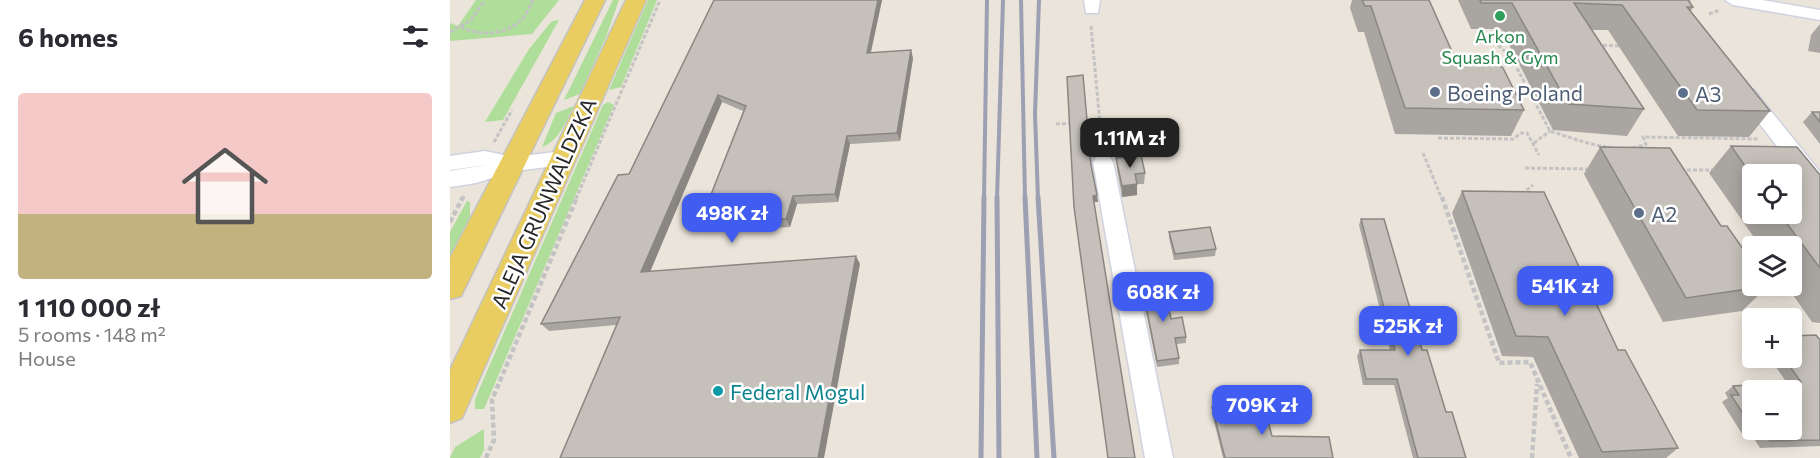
<!DOCTYPE html>
<html lang="en">
<head>
<meta charset="utf-8">
<style>
  body { margin:0; font-family:Commissioner,sans-serif; background:#f2f2f3; color:#2b2b33; height:100vh; display:flex; flex-direction:column; font-size:22px; white-space:nowrap }
  * { box-sizing:border-box; margin:0 }
  p { font-size:20px; color:#7c7c81 }
  .icon { flex:none; width:33px; height:33px; fill:none; stroke:currentColor; stroke-width:2; stroke-linecap:round; stroke-linejoin:round }
  .map { position:relative; flex:1; overflow:hidden }
  .sheet { display:flex; flex-direction:column; background:#fff; width:450px }
  .sheet>* { flex:none }
  .buttons { position:absolute; left:1292px; top:164px; display:grid; gap:12px }
  .buttons a { display:grid; place-items:center; width:60px; height:60px; border-radius:6px; background:#fff; box-shadow:0 3px 15px #0003; font-size:30px }
  .price { position:absolute; translate:-50% -51px; padding:0 14px; border-radius:12px; background:#415cf0; color:#fff; font-size:20px; line-height:39px; filter:drop-shadow(0 2px 3px #0008) }
  .price::after { content:''; position:absolute; left:50%; top:36px; width:18px; height:14px; margin-left:-9px; background:inherit; clip-path:polygon(0 0,100% 0,50% 100%) }
  .price.active { background:#222; color:#fff }
  ul { padding:0; list-style:none }
  li { display:grid; align-content:center; gap:12px; height:318px; padding:0 18px }
  li+li { border-top:2px solid #e1e1e2 }
  li span { display:grid; place-items:center; height:186px; border-radius:6px; color:#555 }
  li>.icon { margin-inline-start:auto }
  span .icon { width:108px; height:108px; fill:#fffc; stroke-width:1 }
  li b { font-size:26px }
  h2 { display:flex; justify-content:space-between; align-items:center; height:72px; padding:0 18px; font-size:26px }
  main { display:flex; flex:1; min-height:0 }
  .map>svg:first-child { display:block }
  .green { fill:#aede99 }
  .lines { fill:none; stroke-linecap:round; stroke-linejoin:round }
  .minor-casing { stroke:#d0d2e0; stroke-width:3 }
  .major-casing { stroke:#c3c3c3; stroke-width:3 }
  .path-far1 { stroke:#c3c3c3; stroke-width:3; stroke-dasharray:4 2; stroke-linecap:butt }
  .path { stroke:#c3c3c3; stroke-width:4.5; stroke-dasharray:5 3; stroke-linecap:butt }
  .minor { fill:#fff; fill-rule:evenodd }
  .major { fill:#e9cd60; fill-rule:evenodd }
  .rail-far1 { stroke:#9da0b2; stroke-width:4 }
  .rail { stroke:#9da0b2; stroke-width:5 }
  .wall { fill:#a9a5a0; fill-rule:evenodd }
  .shaded-wall { fill:#8a8682 }
  .building { fill:#c5c0ba; stroke:#8a8682; stroke-width:1.5 }
  .leisure-dot { fill:#2e9e5b; stroke:#fff; stroke-width:2 }
  .service-dot { fill:#5c6f8a; stroke:#fff; stroke-width:2 }
  .culture-dot { fill:#0f9aa8; stroke:#fff; stroke-width:2 }
  .labels { text-anchor:middle; dominant-baseline:central; stroke-width:5; stroke-linejoin:round; paint-order:stroke }
  .far-leisure-label { font-size:18px; fill:#27864d; stroke:#fff }
  .service-label { font-size:21px; fill:#4e5e75; stroke:#fff; text-anchor:start }
  .street-label { font-size:21px; fill:#282828; stroke:#fff }
  .culture-label { font-size:21px; fill:#0d838f; stroke:#fff; text-anchor:start }
</style>
</head>
<body>
<main>
<section class="sheet">
<h2>6 homes<svg class="icon" aria-label="filters" viewBox="0 0 24 24"><path d="M4 7h16M4 17h16"/><circle cx="9" cy="7" r="2"/><circle cx="15" cy="17" r="2"/></svg></h2>
<ul>
<li><span style="background:linear-gradient(#f6c9c9 65%,#c2b280 0)"><svg class="icon" aria-label="home" viewBox="0 0 24 24"><path d="M3 11l9-7 9 7M6 9v11h12V9"/></svg></span><div><b>1 110 000 zł</b><p>5 rooms · 148 m²</p><p>House</p></div></li>
</ul>
</section>
<div class="map">
<svg width="1370" height="458" viewBox="0 0 1370 458">
  <rect width="100%" height="100%" fill="#eae4da"/>
  <g class="green">
    <polygon points="26,0 109,0 82,34 0,41 0,23 8,26"/>
    <polygon points="163,0 169,0 156,37 130,94 114,100"/>
    <polygon points="198,0 207,0 171,87 159,90"/>
    <polygon points="109,20 53,120 35,122 79,49 102,21"/>
    <polygon points="158,102 164,105 34,409 25,409 25,399 153,105"/>
    <path d="M124,106C116,121 109,141 92,147L106,113Z"/>
    <polygon points="17,201 20,202 20,219 0,257 0,232"/>
    <polygon points="34,429 34,450 30,458 0,458 5,447"/>
  </g>
  <g class="lines">
    <defs>
      <g id="minor">
        <polygon points="634,0 650,0 648,13 636,13"/>
        <polygon points="1275,0 1312,0 1370,10 1370,20 1283,5"/>
        <polygon points="1297,88 1304,90 1370,172 1370,195 1362,192 1290,98 1288,94 1290,90"/>
        <polygon points="35,151 64,157 113,151 120,153 123,158 120,163 113,165 65,171 26,183 0,187 0,171 36,165 0,170 0,156"/>
        <polygon points="653,155 660,157 663,162 723,458 695,458 643,162 646,157"/>
      </g>
      <g id="major">
        <polygon points="135,0 155,0 11,296 0,299 0,258"/>
        <polygon points="176,0 196,0 12,418 0,423 0,370"/>
      </g>
    </defs>
    <use href="#minor" class="minor-casing"/>
    <use href="#major" class="major-casing"/>
    <g class="path-far1">
      <polyline points="1237,0 1243,1"/>
      <polyline points="1259,14 1270,10"/>
      <polyline points="641,26 652,145"/>
      <path d="M11,27C32,37 58,35 74,17C78,12 80,6 83,0"/>
      <polyline points="0,32 21,20 35,0"/>
      <path d="M1044,41L1061,57L1100,131C1128,140 1168,156 1196,144L1193,137L1308,139"/>
      <polyline points="1044,41 1060,41"/>
      <polyline points="1147,45 1173,46"/>
      <polyline points="632,122 649,120"/>
      <polyline points="606,124 625,123"/>
      <polyline points="988,138 1063,139 1071,133 1077,133 1089,155"/>
      <polyline points="44,142 62,110"/>
      <polyline points="1084,143 1100,131"/>
      <polyline points="973,153 992,199"/>
      <polyline points="1075,168 1141,169"/>
      <polyline points="1231,170 1266,170"/>
      <polyline points="1072,194 1083,185"/>
      <polyline points="12,199 14,196"/>
      <polyline points="126,199 210,0"/>
    </g>
    <g class="path">
      <polyline points="992,197 1049,363 1080,362 1121,458"/>
      <polyline points="0,222 13,197"/>
      <polyline points="36,458 44,440 42,400 127,197"/>
      <polyline points="1082,458 1087,384"/>
    </g>
    <use href="#minor" class="minor"/>
    <use href="#major" class="major"/>
    <g class="rail-far1">
      <polyline points="571,0 575,199"/>
      <polyline points="534,199 537,0"/>
      <polyline points="547,199 553,0"/>
      <polyline points="588,199 585,114 589,0"/>
    </g>
    <g class="rail">
      <polyline points="547,197 549,458"/>
      <polyline points="575,197 587,458"/>
      <polyline points="588,197 604,458"/>
      <polyline points="531,458 534,197"/>
    </g>
  </g>
  <g class="wall">
    <polygon points="264,0 432,0 421,52 463,58 450,141 400,144 388,202 347,204 340,227 254,232 249,225 293,111 272,102 200,271 410,264 166,325 99,331 91,324 179,174"/>
    <polygon points="902,0 979,0 1008,65 1074,110 1061,136 945,134 914,32 908,32 900,8"/>
    <polygon points="1008,0 1238,0 1243,7 1241,11 1320,111 1299,137 1228,136 1158,30 1141,30 1194,109 1177,136 1103,130 1051,29 1021,29"/>
    <polygon points="1370,24 1370,53 1358,51 1361,35"/>
    <polygon points="1362,112 1370,112 1370,144 1353,122"/>
    <path d="M1281,146L1370,175V323L1362,322L1336,285H1341V246H1310L1259,173ZM1302,174L1341,213H1302Z"/>
    <polygon points="1150,147 1271,226 1318,286 1292,311 1213,322 1134,174"/>
    <polygon points="666,158 695,173 694,184 687,184 687,195 672,197 667,169"/>
    <polygon points="1012,191 1168,350 1228,448 1216,458 1129,458 1083,357 1052,356 1002,213"/>
    <polygon points="911,219 972,350 996,412 1016,458 963,458 944,385 913,385 907,356 910,350 940,350 909,225"/>
    <polygon points="719,232 766,249 765,256 724,260 719,238"/>
    <polygon points="692,286 736,337 736,343 726,344 729,358 729,364 707,367 692,292"/>
    <polygon points="1370,340 1370,446 1310,448 1305,440 1296,440 1272,402 1278,398 1275,393 1283,386 1337,383 1319,357 1341,357"/>
    <polygon points="762,407 822,436 883,458 773,458 762,413"/>
  </g>
  <g class="shaded-wall">
    <polygon points="428,0 432,0 419,60 417,53"/>
    <polygon points="461,50 463,58 450,141 447,133"/>
    <polygon points="268,95 272,102 197,279 191,272"/>
    <polygon points="397,136 400,144 388,202 385,194"/>
    <polygon points="687,184 687,195 672,197 672,186"/>
    <polygon points="647,195 648,202 643,202 643,196"/>
    <polygon points="343,196 347,204 340,227 336,219"/>
    <polygon points="406,256 410,264 374,458 368,458"/>
  </g>
  <g class="building">
    <polygon points="264,0 428,0 417,53 461,50 447,133 397,136 385,194 343,196 336,219 249,225 296,106 268,95 191,272 406,256 368,458 110,458 170,317 91,324 168,175 179,174"/>
    <polygon points="912,0 979,0 1008,65 1049,65 1053,68 1074,110 955,108 921,6 915,6"/>
    <polygon points="1030,0 1238,0 1243,7 1237,7 1320,111 1247,110 1172,5 1124,3 1194,109 1118,104 1062,3 1031,3"/>
    <polygon points="633,75 641,165 647,195 643,196 685,458 658,458 624,207 617,77"/>
    <polygon points="1362,112 1370,112 1370,122"/>
    <polygon points="1281,146 1347,147 1370,175 1370,268 1329,213 1341,213 1341,174 1302,174 1302,176"/>
    <polygon points="1150,147 1220,148 1271,226 1277,226 1302,262 1302,285 1318,285 1318,286 1236,298"/>
    <polygon points="691,155 695,173 685,174 687,184 672,186 666,158"/>
    <polygon points="1012,191 1094,192 1168,350 1175,350 1228,448 1152,452 1098,337 1066,336"/>
    <polygon points="911,219 934,219 972,350 977,350 996,412 1002,412 1016,458 968,458 947,379 916,379 910,350 945,350"/>
    <polygon points="760,227 766,249 725,254 719,232"/>
    <polygon points="713,283 721,319 732,317 736,337 725,338 729,358 707,361 692,286"/>
    <polygon points="1366,335 1370,340 1370,440 1320,441 1314,433 1305,433 1302,429 1341,429 1341,390 1302,390 1302,428 1281,395 1289,395 1283,386 1351,382 1333,357 1341,357 1341,336"/>
    <polygon points="812,400 822,436 879,437 883,458 775,458 762,407"/>
  </g>
  <circle class="leisure-dot" cx="1050" cy="16" r="6"/>
  <g class="service-dot">
    <circle cx="985" cy="92" r="6"/>
    <circle cx="1233" cy="93" r="6"/>
    <circle cx="1189" cy="213" r="6"/>
  </g>
  <circle class="culture-dot" cx="268" cy="391" r="6"/>
  <g class="labels">
    <g class="far-leisure-label">
      <text x="1050" y="36">Arkon<tspan x="1050" dy="21">Squash &amp; Gym</tspan></text>
    </g>
    <g class="service-label">
      <text x="997" y="92">Boeing Poland</text>
      <text x="1245" y="93">A3</text>
      <text x="1201" y="213">A2</text>
    </g>
    <g class="street-label">
      <text transform="translate(93 203) rotate(-66)">ALEJA GRUNWALDZKA</text>
    </g>
    <g class="culture-label">
      <text x="280" y="391">Federal Mogul</text>
    </g>
  </g>
</svg>
<div class="buttons">
<a><svg class="icon" aria-label="locate" viewBox="0 0 24 24"><circle cx="12" cy="12" r="6"/><path d="M12 2v4M12 18v4M2 12h4M18 12h4"/></svg></a>
<a><svg class="icon" aria-label="layers" viewBox="0 0 24 24"><path d="M12 4l9 5-9 5-9-5zM3 14l9 5 9-5"/></svg></a>
<a>+</a>
<a>−</a>
</div>
<b class="price active" style="left:680px;top:169px">1.11M zł</b>
<b class="price" style="left:282px;top:244px">498K zł</b>
<b class="price" style="left:1115px;top:317px">541K zł</b>
<b class="price" style="left:713px;top:323px">608K zł</b>
<b class="price" style="left:958px;top:357px">525K zł</b>
<b class="price" style="left:812px;top:436px">709K zł</b>
</div>
</main>
</body>
</html>
